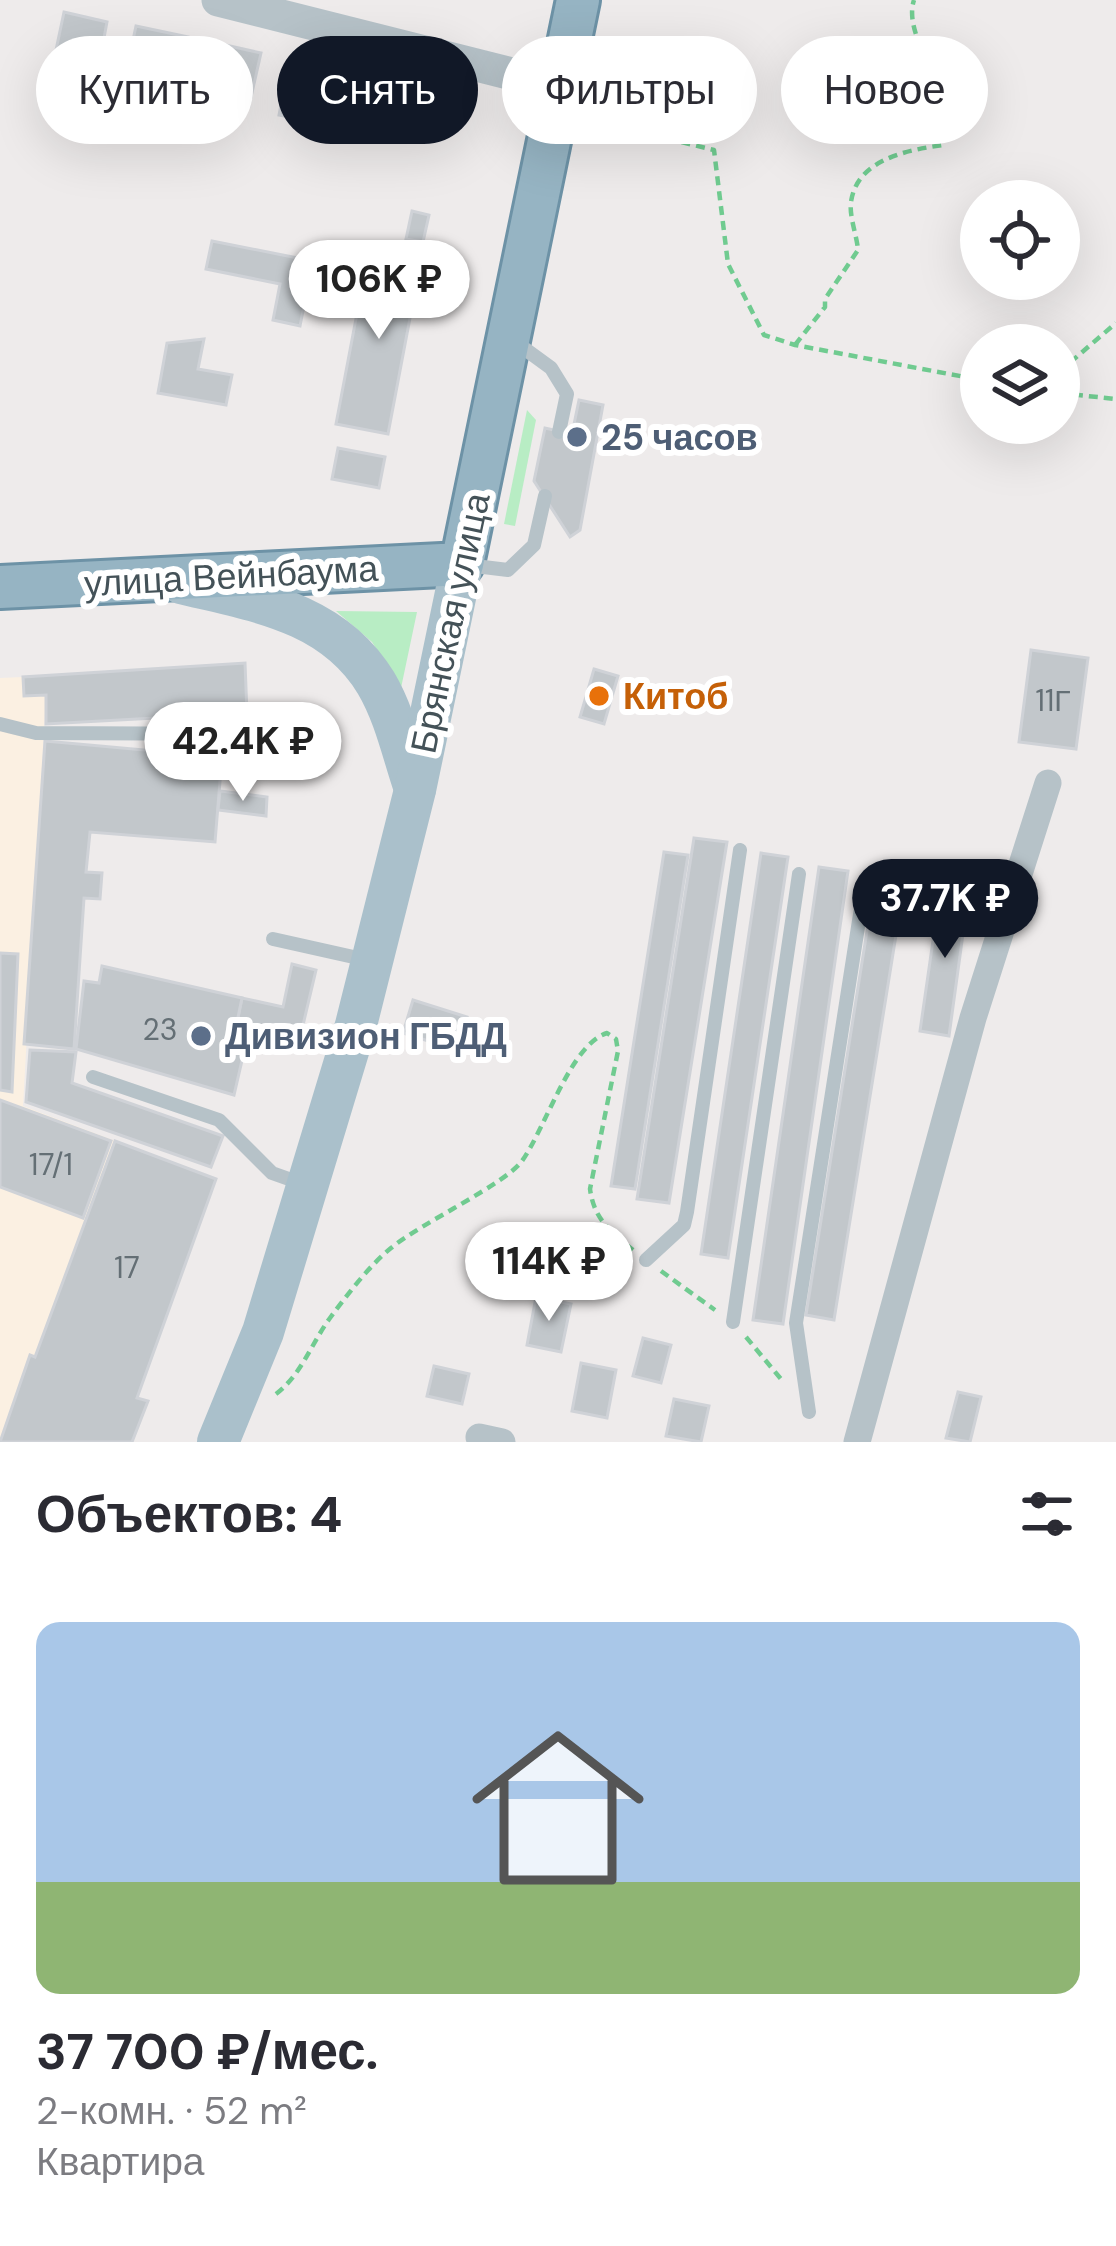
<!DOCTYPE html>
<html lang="ru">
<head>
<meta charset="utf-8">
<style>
  body { margin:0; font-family:"DM Sans",sans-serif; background:#f7f7f7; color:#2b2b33; height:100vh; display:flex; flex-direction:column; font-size:45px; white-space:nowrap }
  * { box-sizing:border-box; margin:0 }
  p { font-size:39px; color:#7c7c81 }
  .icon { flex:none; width:66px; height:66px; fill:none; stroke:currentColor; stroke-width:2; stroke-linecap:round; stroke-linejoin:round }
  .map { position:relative; height:1442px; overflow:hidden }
  .details { display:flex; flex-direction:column; background:#fff; flex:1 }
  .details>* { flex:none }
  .banner { position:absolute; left:36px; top:36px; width:1044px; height:108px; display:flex; gap:24px }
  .tools { position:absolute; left:960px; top:180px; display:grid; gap:24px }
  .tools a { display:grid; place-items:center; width:120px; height:120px; border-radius:50%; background:#fff; box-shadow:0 12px 48px #0002; font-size:60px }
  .price { position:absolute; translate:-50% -102px; padding:0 27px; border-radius:42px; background:#fff; color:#222; font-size:39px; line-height:78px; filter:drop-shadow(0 3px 6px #0008) }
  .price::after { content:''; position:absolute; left:50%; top:72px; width:36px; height:27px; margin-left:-18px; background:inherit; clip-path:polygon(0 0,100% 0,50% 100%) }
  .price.active { background:#111827; color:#fff }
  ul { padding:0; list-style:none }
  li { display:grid; align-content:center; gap:24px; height:636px; padding:0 36px }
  li span { display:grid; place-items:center; height:372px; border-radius:24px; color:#555 }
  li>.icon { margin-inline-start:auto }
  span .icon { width:216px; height:216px; fill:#fffc; stroke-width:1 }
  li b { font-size:51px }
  h2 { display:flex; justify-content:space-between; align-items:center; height:144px; padding:0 36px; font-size:51px }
  .chip { padding:0 42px; border-radius:54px; background:#fff; box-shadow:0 12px 48px #0002; font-size:42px; line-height:108px }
  .chip.active { background:#111827; color:#fff }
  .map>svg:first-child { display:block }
  .commercial { fill:#fbf0e2 }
  .green { fill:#b8edc4 }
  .building { fill:#c2c7cb; stroke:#cfd2d7; stroke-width:3 }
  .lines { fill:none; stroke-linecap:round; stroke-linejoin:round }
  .trunk-casing { stroke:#6d92a6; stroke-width:48 }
  .path { stroke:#70cb90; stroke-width:4.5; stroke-dasharray:9 6; stroke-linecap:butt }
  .service { stroke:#b6c2c8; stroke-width:14 }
  .minor { stroke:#b6c2c8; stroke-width:27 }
  .tertiary { stroke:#b6c2c8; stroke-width:33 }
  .primary { stroke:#aac0cb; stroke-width:42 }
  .trunk { stroke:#96b4c3; stroke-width:42 }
  .service-dot { fill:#5c6f8a; stroke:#fff; stroke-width:4.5 }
  .food-dot { fill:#e8710a; stroke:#fff; stroke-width:4.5 }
  .labels { text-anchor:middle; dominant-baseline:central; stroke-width:12; stroke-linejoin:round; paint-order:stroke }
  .number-label { font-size:30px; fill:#646f75 }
  .service-label { font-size:36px; font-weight:bold; fill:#4e5e75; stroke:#fff; text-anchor:start }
  .street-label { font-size:36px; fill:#445258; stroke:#fff }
  .food-label { font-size:36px; font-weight:bold; fill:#c56008; stroke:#fff; text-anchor:start }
</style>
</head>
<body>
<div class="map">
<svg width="1116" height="1442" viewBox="0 0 1116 1442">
  <rect width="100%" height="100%" fill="#eeebeb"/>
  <polygon class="commercial" points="23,677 25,696 46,695 23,1106 216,1179 137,1397 148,1401 132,1442 0,1442 0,678"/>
  <g class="green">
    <polygon points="527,410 536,420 515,526 504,524"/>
    <polygon points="336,611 417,612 401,688 372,642"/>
  </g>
  <g class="building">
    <polygon points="64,12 107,22 100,59 56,50"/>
    <polygon points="136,26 188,37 179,79 127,68"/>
    <polygon points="194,38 261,53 249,106 183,91"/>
    <polygon points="289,63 320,69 310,121 279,115"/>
    <polygon points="412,211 429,215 423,242 406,239"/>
    <polygon points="212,241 313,261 300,326 273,320 280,284 206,269"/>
    <polygon points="369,250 421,260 388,434 336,424"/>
    <polygon points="204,339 198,369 232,375 226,405 158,393 167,343"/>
    <polygon points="579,400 603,405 580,530 570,537 534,481 545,428 572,434"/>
    <polygon points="338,448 385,457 379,488 332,479"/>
    <polygon points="1031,650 1088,658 1076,749 1019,742"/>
    <polygon points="245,663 247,713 46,724 46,695 24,696 23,677"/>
    <polygon points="594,669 618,676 604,724 580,717"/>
    <polygon points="45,741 222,757 215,842 90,832 86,872 102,873 100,899 84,898 74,1049 24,1044"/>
    <polygon points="220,791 267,797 266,816 218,810"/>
    <polygon points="694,838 727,842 669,1203 637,1199"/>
    <polygon points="664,852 688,855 635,1189 611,1186"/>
    <polygon points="761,853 788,857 728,1258 701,1254"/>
    <polygon points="819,867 848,871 783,1324 753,1320"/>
    <polygon points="877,868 906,873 834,1320 806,1315"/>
    <polygon points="941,885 969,890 949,1036 920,1031"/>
    <polygon points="0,953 18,954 12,1092 0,1090"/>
    <polygon points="292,964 316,970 299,1042 236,1027 242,998 283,1007"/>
    <polygon points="102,966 242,998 236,1027 249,1030 234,1095 76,1049 84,981 99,983"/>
    <polygon points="413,1000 467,1017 457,1050 403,1033"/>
    <polygon points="30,1050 76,1052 72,1083 223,1136 211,1167 26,1102"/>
    <polygon points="0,1100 111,1141 83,1218 0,1187"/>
    <polygon points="115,1141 216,1179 137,1398 148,1401 132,1442 0,1442 30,1355 35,1357"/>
    <polygon points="536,1297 571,1304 561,1352 527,1345"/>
    <polygon points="643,1338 671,1345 661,1383 633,1376"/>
    <polygon points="581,1363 616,1370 607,1418 572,1411"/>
    <polygon points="434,1366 469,1374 462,1404 427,1396"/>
    <polygon points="958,1392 981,1397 970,1442 946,1438"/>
    <polygon points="674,1399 709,1406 701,1442 666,1436"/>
  </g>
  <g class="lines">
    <defs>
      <polyline id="trunk" points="0,587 462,564 578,0"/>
    </defs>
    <use href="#trunk" class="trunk-casing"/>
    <g class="path">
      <polyline points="594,121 714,150 728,264 764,335 795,345 981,380"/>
      <path d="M795,345L825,307V299L858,250C857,236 849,216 851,202C857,159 908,150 943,145L957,112C942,82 903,33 914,0"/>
      <polyline points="1059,372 1116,323"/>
      <polyline points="1059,393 1116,399"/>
      <polyline points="661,1271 715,1310"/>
      <polyline points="746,1337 781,1379"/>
      <path d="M276,1394C302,1374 311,1344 330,1318C347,1295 369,1266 391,1248C421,1223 504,1185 522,1161C546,1127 571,1044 607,1033L616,1039L618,1051L590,1189C594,1219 610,1231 633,1250"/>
    </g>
    <g class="service">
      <polyline points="514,341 551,368 567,394 559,432"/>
      <polyline points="467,565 508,570 534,545 545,496"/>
      <polyline points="0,724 36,733 256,734"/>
      <polyline points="273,939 367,960"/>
      <polyline points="93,1077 219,1120 272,1173 303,1184"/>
      <polyline points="646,1260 684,1225 687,1212 740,850"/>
      <polyline points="733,1322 799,874"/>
      <polyline points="809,1412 796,1323 863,895"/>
    </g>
    <g class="minor">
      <polyline points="479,1437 502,1442"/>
      <polyline points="857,1442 973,1018 1048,783"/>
    </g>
    <polyline class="tertiary" points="218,0 560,86"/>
    <g class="primary">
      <path d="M181,583C256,601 333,612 376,683C395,715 403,754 415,789"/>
      <polyline points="218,1442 263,1332 356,1025 415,790 462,564"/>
    </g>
    <use href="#trunk" class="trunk"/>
  </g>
  <g class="service-dot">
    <circle cx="577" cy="437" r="12"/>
    <circle cx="201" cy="1036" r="12"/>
  </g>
  <circle class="food-dot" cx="599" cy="696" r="12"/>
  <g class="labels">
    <g class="number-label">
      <text x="1053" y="700">11Г</text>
      <text x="160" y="1029">23</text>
      <text x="51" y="1164">17/1</text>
      <text x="127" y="1267">17</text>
    </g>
    <g class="service-label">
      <text x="601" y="437">25 часов</text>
      <text x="225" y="1036">Дивизион ГБДД</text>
    </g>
    <g class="street-label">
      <text transform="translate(231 576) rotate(-3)">улица Вейнбаума</text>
      <text transform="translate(450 623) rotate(-78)">Брянская улица</text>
    </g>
    <g class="food-label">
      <text x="623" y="696">Китоб</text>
    </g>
  </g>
</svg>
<div class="tools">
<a><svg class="icon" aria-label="locate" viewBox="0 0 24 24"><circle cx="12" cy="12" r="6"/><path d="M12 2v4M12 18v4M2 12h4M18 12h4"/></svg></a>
<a><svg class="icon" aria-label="layers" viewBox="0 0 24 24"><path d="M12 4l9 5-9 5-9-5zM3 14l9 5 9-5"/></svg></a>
</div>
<b class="price" style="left:379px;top:342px">106K ₽</b>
<b class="price" style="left:243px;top:804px">42.4K ₽</b>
<b class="price active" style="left:945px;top:961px">37.7K ₽</b>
<b class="price" style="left:549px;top:1324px">114K ₽</b>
<div class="banner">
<a class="chip">Купить</a>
<a class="chip active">Снять</a>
<a class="chip">Фильтры</a>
<a class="chip">Новое</a>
</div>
</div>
<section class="details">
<h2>Объектов: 4<svg class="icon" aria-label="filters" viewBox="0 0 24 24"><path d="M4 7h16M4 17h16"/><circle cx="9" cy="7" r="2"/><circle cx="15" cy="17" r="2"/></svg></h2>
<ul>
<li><span style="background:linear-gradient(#a9c7e8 70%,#8fb573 0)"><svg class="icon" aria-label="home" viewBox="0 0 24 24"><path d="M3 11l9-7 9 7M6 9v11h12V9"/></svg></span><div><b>37 700 ₽/мес.</b><p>2-комн. · 52 m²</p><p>Квартира</p></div></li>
</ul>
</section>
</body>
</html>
